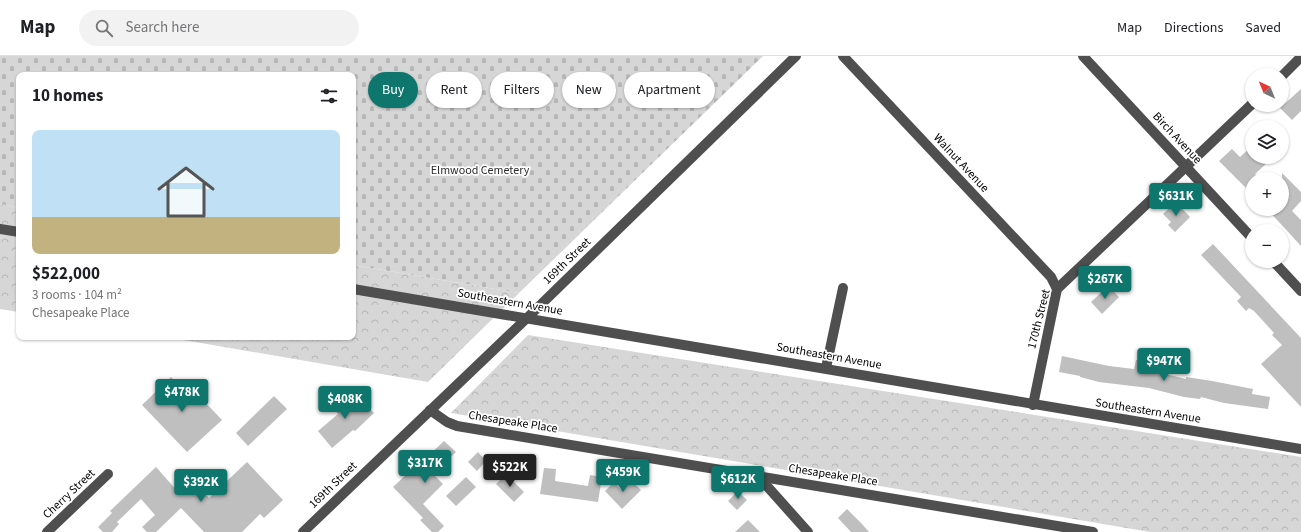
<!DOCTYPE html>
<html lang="en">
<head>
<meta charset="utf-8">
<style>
  body { margin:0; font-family:"Source Sans 3",sans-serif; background:#f2f2f2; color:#202124; height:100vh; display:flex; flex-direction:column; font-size:15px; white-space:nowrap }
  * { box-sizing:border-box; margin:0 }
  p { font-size:13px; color:#757577 }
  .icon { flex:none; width:22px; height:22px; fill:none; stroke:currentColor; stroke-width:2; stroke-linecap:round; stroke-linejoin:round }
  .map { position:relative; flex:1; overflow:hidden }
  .side { position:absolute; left:16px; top:16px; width:340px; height:268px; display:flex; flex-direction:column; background:#fff; border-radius:8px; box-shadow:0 1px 3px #0004 }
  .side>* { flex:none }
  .top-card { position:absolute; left:368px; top:16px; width:380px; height:36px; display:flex; gap:8px }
  .needle { width:26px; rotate:317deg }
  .buttons { position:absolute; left:1245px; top:12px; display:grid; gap:8px }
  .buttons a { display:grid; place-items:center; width:44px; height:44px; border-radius:50%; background:#fff; box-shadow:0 1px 3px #0004; font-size:20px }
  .price { position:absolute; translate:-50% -34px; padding:0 9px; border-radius:4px; background:#0f766e; color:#fff; font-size:13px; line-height:26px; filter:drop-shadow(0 1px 2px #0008) }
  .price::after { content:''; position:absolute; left:50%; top:24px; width:12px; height:9px; margin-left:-6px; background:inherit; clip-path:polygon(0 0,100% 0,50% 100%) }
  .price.active { background:#222; color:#fff }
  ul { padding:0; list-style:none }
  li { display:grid; align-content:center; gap:8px; height:212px; padding:0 16px }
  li+li { border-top:1px solid #e0e0e0 }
  li span { display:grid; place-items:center; height:124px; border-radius:8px; color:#555 }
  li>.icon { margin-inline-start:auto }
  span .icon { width:72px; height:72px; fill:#fffc; stroke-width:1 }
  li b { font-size:17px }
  h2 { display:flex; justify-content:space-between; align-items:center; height:48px; padding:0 16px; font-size:17px }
  .tag { padding:0 14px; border-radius:18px; background:#fff; box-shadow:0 1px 3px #0004; font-size:14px; line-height:36px }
  .tag.active { background:#0f766e; color:#fff }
  header { display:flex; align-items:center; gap:24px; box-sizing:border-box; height:56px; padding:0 20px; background:#fff; border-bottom:1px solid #e0e0e0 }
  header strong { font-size:19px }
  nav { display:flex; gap:22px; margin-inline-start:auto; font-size:14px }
  .search { width:280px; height:36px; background:#f2f2f2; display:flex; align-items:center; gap:10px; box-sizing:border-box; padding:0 14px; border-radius:22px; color:#757577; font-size:15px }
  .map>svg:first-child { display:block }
  .cemetery { fill:url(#cemetery-stones) }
  .park { fill:url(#park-crowns) }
  .building { fill:#bfbfbf }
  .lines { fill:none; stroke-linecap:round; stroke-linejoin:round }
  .minor { stroke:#4f4f4f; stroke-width:10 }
  .labels { text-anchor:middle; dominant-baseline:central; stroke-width:3.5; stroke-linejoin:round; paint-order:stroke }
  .street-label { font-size:12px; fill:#000; stroke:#fff }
  .park-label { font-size:12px; fill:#2d2d2d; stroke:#fff }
</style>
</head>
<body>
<header>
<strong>Map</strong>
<div class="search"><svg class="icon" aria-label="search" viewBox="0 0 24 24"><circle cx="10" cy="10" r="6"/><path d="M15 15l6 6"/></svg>Search here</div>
<nav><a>Map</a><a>Directions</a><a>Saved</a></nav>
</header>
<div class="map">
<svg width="1301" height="476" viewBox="0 0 1301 476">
  <defs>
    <pattern id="cemetery-stones" width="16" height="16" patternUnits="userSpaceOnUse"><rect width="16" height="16" fill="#d6d6d6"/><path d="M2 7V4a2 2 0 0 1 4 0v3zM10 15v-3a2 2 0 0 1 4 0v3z" fill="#b6b6b6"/></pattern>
    <pattern id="park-crowns" width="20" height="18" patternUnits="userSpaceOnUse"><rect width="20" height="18" fill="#d6d6d6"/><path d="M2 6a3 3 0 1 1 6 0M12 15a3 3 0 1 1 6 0" fill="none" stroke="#b6b6b6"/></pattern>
  </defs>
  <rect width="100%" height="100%" fill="#fff"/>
  <polygon class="cemetery" points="0,0 763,0 519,237 353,209 353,19 19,19 19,152 0,148"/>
  <g class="park">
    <polygon points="0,148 19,152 19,256 0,253"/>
    <polygon points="353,209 519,237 428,326 166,281 353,281"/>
    <polygon points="528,279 1301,401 1301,476 1150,476 451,357"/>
  </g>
  <g class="building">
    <polygon points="1301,33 1301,55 1292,64 1280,52"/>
    <polygon points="1252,90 1252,101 1263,101 1268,106 1255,118 1260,123 1252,123 1252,138 1219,105 1232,93 1240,101"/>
    <polygon points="1282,117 1301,136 1301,145 1292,155 1301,164 1301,190 1267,153 1282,153"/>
    <polygon points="1176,146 1190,161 1175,176 1168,169 1171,166 1163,158"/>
    <polygon points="1213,188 1301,282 1301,351 1261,308 1282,289 1272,279 1274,277 1254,255 1249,252 1246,255 1237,245 1241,241 1201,199"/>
    <polygon points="1108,230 1119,241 1102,258 1091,246"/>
    <polygon points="1062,300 1109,310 1134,313 1136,304 1154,308 1153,315 1186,323 1186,321 1212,325 1253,333 1252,338 1270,341 1268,353 1224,347 1201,341 1200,343 1184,341 1149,332 1099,326 1080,321 1080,320 1059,316"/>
    <polygon points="171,321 178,329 184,324 222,364 187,396 142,349"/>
    <polygon points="343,338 356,351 362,345 374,357 355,375 353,374 332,392 318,375 338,358 331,350"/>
    <polygon points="274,340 287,353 248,390 236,377"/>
    <polygon points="444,385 456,396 433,418 443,428 423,448 444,470 438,476 432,476 420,464 423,462 393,431 410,415 408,413 418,403 422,406"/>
    <polygon points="478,396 486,405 477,415 468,406"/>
    <polygon points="247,406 283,444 264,462 260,458 242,476 204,476 181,452 156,476 147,476 142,471 155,459 141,443 117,466 119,468 112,476 103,476 98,471 112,457 110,455 156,411 179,437 193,425 209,442"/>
    <polygon points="544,412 556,413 555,425 588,430 590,419 602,421 598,446 540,438"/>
    <polygon points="506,418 524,436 514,446 496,428"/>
    <polygon points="466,421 476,431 456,450 446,440"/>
    <polygon points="631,424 641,434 622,453 605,435 614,426 621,434"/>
    <polygon points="738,435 747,444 737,454 728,445"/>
    <polygon points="847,453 862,468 869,476 851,476 838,462"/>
    <polygon points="748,464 760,476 735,476"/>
  </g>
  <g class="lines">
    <g class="minor">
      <polyline points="843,0 1051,221 1057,233"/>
      <polyline points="1083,0 1252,182"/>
      <polyline points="1282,20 1301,1"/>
      <polyline points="0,173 19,176"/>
      <polyline points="1273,205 1301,235"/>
      <path d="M353,233C669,286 985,341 1301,393"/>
      <polyline points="826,312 843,232"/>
      <polyline points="1033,349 1057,233 1252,48"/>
      <polyline points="430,354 447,366 457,370 1093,476"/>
      <polyline points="757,419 808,476"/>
      <polyline points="47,476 108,418"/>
      <polyline points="303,476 527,262 796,0"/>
    </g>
  </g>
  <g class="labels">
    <g class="street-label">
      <text transform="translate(1177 82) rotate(47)">Birch Avenue</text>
      <text transform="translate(961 107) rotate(47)">Walnut Avenue</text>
      <text transform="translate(567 205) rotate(-44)">169th Street</text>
      <text transform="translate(510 246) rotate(10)">Southeastern Avenue</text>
      <text transform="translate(1039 263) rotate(-76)">170th Street</text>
      <text transform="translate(829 300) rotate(10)">Southeastern Avenue</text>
      <text transform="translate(1148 355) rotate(9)">Southeastern Avenue</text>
      <text transform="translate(513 366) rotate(9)">Chesapeake Place</text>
      <text transform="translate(833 419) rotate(9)">Chesapeake Place</text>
      <text transform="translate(333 429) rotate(-44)">169th Street</text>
      <text transform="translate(69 438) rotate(-43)">Cherry Street</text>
    </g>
    <g class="park-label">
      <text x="480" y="114">Elmwood Cemetery</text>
    </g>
  </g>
</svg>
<div class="buttons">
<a><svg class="needle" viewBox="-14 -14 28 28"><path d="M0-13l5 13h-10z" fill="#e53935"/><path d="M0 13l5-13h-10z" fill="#757577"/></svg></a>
<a><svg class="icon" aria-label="layers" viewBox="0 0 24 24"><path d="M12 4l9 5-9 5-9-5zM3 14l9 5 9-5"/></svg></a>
<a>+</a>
<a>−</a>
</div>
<b class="price" style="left:1176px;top:161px">$631K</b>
<b class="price" style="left:1105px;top:244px">$267K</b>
<b class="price" style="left:1164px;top:326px">$947K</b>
<b class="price" style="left:182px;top:357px">$478K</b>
<b class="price" style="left:345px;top:364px">$408K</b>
<b class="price" style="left:425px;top:428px">$317K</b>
<b class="price active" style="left:510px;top:432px">$522K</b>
<b class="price" style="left:623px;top:437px">$459K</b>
<b class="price" style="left:738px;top:444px">$612K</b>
<b class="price" style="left:201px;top:447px">$392K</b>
<div class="top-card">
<a class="tag active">Buy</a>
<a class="tag">Rent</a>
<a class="tag">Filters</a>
<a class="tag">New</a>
<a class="tag">Apartment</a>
</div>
<section class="side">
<h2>10 homes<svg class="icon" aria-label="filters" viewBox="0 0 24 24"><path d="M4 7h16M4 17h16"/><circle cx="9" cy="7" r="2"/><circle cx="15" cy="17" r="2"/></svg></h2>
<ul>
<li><span style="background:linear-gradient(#bfe0f5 70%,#c2b280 0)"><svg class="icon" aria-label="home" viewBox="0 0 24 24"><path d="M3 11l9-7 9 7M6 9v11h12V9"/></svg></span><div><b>$522,000</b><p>3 rooms · 104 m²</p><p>Chesapeake Place</p></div></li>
</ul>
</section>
</div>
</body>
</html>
